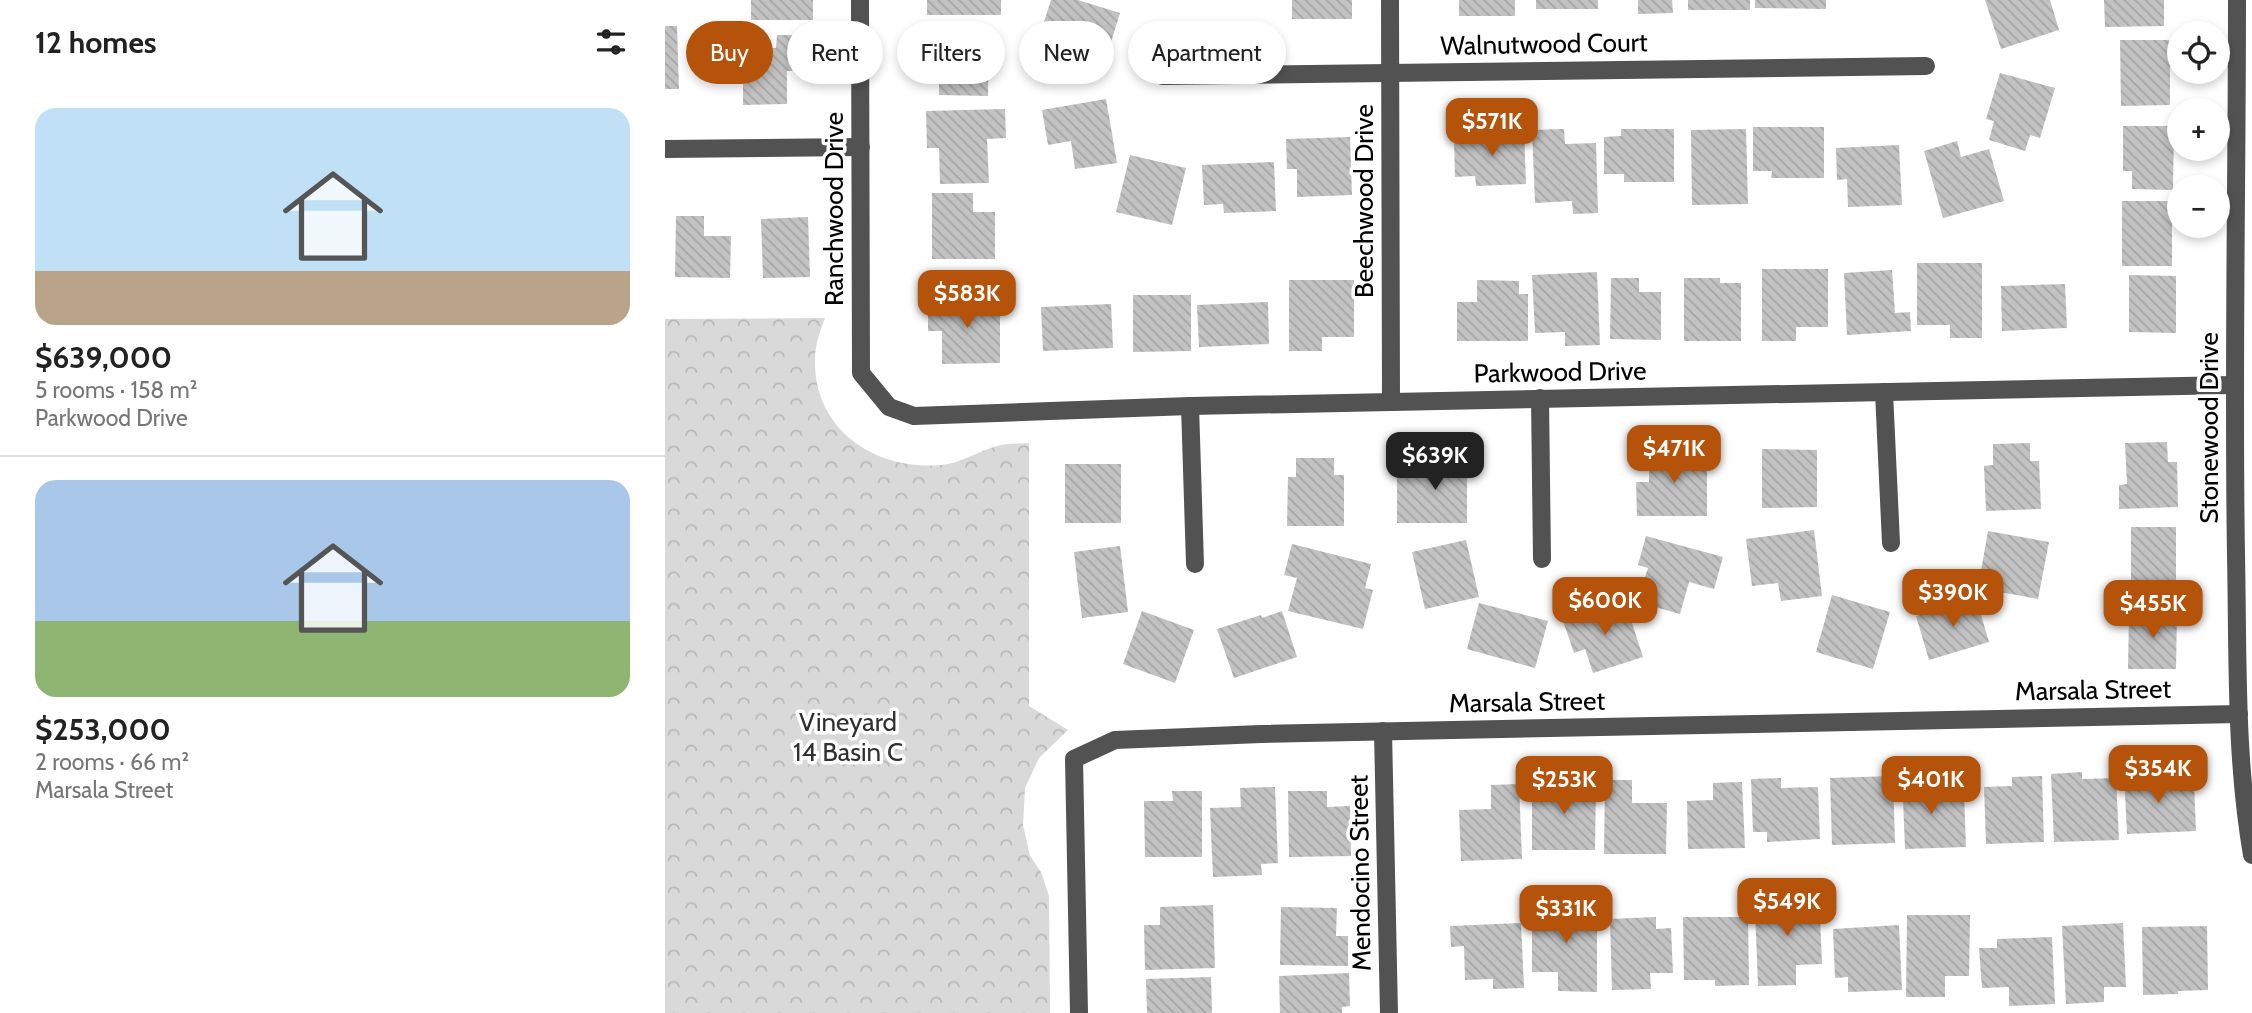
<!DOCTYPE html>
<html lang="en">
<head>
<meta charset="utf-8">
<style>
  body { margin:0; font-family:Cabin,sans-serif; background:#f6f6f6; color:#222; height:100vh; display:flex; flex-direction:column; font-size:26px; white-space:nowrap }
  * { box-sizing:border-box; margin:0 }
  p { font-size:23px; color:#767676 }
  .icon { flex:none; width:38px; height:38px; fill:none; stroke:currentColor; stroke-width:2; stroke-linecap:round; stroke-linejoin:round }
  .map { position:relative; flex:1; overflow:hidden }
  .details { display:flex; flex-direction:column; background:#fff; width:665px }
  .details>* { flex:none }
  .banner { position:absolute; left:21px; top:21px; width:665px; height:63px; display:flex; gap:14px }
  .buttons { position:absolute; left:1502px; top:21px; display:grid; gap:14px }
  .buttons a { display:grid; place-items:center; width:63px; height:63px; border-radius:50%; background:#fff; box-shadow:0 4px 10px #0003; font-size:35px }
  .price { position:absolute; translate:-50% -60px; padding:0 16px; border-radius:14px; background:#b45309; color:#fff; font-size:23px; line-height:46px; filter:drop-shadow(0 2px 4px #0008) }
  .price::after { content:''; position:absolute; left:50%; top:42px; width:21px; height:16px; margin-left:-10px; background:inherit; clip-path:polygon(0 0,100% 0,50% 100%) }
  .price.selected { background:#222; color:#fff }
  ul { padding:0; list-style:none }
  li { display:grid; align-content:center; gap:14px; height:371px; padding:0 35px }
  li+li { border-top:2px solid #e0e0e0 }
  li span { display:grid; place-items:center; height:217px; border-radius:21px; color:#555 }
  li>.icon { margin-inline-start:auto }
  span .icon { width:126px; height:126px; fill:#fffc; stroke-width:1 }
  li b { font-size:30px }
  h2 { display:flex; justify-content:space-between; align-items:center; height:84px; padding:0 35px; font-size:30px }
  .pill { padding:0 24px; border-radius:32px; background:#fff; box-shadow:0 4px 10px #0003; font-size:24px; line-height:63px }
  .pill.selected { background:#b45309; color:#fff }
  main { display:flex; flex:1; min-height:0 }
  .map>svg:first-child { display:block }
  .park { fill:url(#park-crowns) }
  .building { fill:url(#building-back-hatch) }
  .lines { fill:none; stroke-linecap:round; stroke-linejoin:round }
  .minor { stroke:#525252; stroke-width:18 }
  .labels { text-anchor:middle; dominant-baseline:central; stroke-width:7; stroke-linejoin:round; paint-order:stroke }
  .street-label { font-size:26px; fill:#000; stroke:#fff }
  .park-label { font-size:26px; fill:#303030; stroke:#fff }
</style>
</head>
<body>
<main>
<section class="details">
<h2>12 homes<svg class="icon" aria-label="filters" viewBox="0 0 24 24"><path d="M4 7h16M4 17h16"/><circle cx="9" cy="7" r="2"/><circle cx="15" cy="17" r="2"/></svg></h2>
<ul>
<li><span style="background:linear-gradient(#bfe0f5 75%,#b9a48a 0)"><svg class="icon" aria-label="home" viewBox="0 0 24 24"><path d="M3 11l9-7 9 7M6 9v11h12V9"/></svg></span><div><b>$639,000</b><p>5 rooms · 158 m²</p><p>Parkwood Drive</p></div></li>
<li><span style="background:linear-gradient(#a9c7e8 65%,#8fb573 0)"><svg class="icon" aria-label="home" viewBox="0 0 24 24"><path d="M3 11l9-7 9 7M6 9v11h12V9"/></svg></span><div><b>$253,000</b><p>2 rooms · 66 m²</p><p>Marsala Street</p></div></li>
</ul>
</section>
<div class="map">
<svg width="1587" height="1013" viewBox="0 0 1587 1013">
  <defs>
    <pattern id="park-crowns" width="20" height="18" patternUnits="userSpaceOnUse" patternTransform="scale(1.75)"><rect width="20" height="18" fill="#d9d9d9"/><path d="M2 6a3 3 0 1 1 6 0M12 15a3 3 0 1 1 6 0" fill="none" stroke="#b8b8b8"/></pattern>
    <pattern id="building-back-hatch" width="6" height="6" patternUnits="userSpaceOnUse" patternTransform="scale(1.75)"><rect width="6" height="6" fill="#c2c2c2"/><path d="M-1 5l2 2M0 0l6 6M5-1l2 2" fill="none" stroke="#a5a5a5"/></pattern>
  </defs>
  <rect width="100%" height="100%" fill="#fff"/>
  <path class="park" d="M160,318C155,331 150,345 150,359C148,430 211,471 276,465C295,464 313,451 332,446C342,443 353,444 364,443V706L403,730L374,758L360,788L358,825L365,856L376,872L384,896L385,1013H0V319Z"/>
  <g class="building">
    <rect x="86" y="0" width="62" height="20"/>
    <rect x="262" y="0" width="74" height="15"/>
    <polygon points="386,0 413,0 455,13 438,68 385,52 391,36 376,31"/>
    <rect x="627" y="0" width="60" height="19"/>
    <rect x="794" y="0" width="56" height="16"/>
    <rect x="871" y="0" width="62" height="9"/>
    <polygon points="973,0 1007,0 1008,13 973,14"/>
    <rect x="1023" y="0" width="62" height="10"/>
    <polygon points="1090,0 1161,0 1161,9 1090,8"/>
    <polygon points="1320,0 1385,0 1394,30 1336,49"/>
    <polygon points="1439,0 1499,0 1499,26 1440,27"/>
    <polygon points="0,26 12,26 14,89 0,89"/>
    <polygon points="259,28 324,28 323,96 274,95 274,65 259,64"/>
    <polygon points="112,35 147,35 147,71 122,71 122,104 78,105 78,48 111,48"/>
    <polygon points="1455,40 1505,40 1505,105 1456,106"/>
    <polygon points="1335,73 1390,88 1375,138 1365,135 1360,151 1324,140 1329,121 1321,119"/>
    <polygon points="441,99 452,163 410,169 406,141 383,145 377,110"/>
    <polygon points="340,109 341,138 322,139 324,183 275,184 274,148 262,148 261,111"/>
    <polygon points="1458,126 1509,126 1508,190 1467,189 1467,171 1458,171"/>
    <polygon points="1088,127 1159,127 1159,178 1106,178 1107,171 1088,171"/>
    <polygon points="899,129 900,144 931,143 933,213 908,214 907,201 870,203 867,130"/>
    <polygon points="956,129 1009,129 1009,182 959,182 959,174 939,174 939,137 956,136"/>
    <polygon points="1081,129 1083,204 1027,205 1026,130"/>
    <polygon points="859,130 861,184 811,186 810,176 790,177 789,140 807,139 807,132"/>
    <polygon points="685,137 687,195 632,197 632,169 622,169 621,139"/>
    <polygon points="1292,141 1296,157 1324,149 1339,201 1278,218 1259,151"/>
    <polygon points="1234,145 1237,205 1183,207 1182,179 1172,180 1171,148"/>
    <polygon points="465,155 521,168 507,225 451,212"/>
    <polygon points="609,162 611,211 559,213 558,204 539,205 537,165"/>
    <polygon points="267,193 308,193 308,212 330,212 330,259 267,259"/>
    <rect x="1457" y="201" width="50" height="65"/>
    <polygon points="11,216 39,216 39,236 66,236 65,278 10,277"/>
    <polygon points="143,217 145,277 98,278 96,219"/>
    <polygon points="1252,263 1317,263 1317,338 1285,338 1285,325 1252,325"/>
    <polygon points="1097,269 1163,269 1163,327 1131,327 1131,341 1097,341"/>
    <polygon points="1227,270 1230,313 1245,312 1246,331 1182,335 1179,273"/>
    <polygon points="932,272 935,345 900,346 900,332 870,333 867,275"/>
    <polygon points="1464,275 1511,276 1511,333 1464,332"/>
    <polygon points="946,278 974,278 974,292 996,292 996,340 945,339"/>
    <polygon points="1019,278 1055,278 1055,283 1076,283 1076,341 1019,341"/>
    <polygon points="624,280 689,280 689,337 657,337 657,351 624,351"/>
    <polygon points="812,280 854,281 854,294 863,294 863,341 792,341 792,302 812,302"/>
    <polygon points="1400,284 1402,328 1337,331 1336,286"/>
    <polygon points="468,295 526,295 526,351 468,352"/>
    <polygon points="263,299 335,299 335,363 277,364 277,331 263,331"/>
    <polygon points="603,302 604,344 534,347 532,305"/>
    <polygon points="446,304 448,348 378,351 376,307"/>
    <polygon points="1502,442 1503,462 1512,462 1513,507 1454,509 1454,485 1462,484 1460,443"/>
    <polygon points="1365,443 1365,461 1374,461 1376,509 1321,511 1319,466 1328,465 1328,444"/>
    <polygon points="1097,449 1152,450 1152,507 1097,508"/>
    <polygon points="984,451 1042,451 1042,516 972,516 971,482 984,482"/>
    <polygon points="755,456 802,457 802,523 732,523 732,477 755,477"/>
    <polygon points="631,458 669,458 669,475 679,475 679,526 622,526 623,477 631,477"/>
    <rect x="400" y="464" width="56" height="59"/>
    <rect x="1466" y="527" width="45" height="65"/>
    <polygon points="1149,530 1157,596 1116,601 1113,583 1087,586 1081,539"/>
    <polygon points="1323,531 1384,542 1373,599 1313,588"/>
    <polygon points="981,536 1058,557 1049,589 1024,582 1015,614 972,602 983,568 973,565"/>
    <polygon points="801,540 814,597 760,609 747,552"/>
    <polygon points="627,544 706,564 700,588 708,590 698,629 623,611 632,578 619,575"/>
    <polygon points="455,546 463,612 417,618 409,552"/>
    <polygon points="1167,595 1225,612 1208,669 1151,652"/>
    <polygon points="1311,598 1324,642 1264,660 1251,616"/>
    <polygon points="960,601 978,657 928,673 920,649 909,653 898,621"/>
    <polygon points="814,603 883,621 870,668 802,649"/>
    <polygon points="477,611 529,630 510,683 458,664"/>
    <polygon points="617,611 632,657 569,678 552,629 596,615 597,618"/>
    <polygon points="1464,612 1512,612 1511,669 1463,669"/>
    <polygon points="1490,771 1491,783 1529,782 1531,831 1462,834 1459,772"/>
    <polygon points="1417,772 1417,779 1451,778 1454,840 1389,842 1386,774"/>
    <polygon points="1265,773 1266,797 1299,795 1301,847 1240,849 1237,774"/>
    <polygon points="1228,776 1230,843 1167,845 1165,778"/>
    <polygon points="1377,776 1379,842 1321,844 1319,787 1347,786 1347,777"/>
    <polygon points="1116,778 1116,788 1153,787 1155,839 1102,842 1102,832 1088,832 1086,779"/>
    <polygon points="940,780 967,780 967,803 1002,803 1001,854 939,854"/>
    <polygon points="1077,782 1080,848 1023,849 1022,801 1048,800 1048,783"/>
    <polygon points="867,783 931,783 930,850 867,850"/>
    <polygon points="854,784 857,859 796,861 794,810 826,809 826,785"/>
    <polygon points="610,787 613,863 596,864 597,875 548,877 545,808 576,807 575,788"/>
    <polygon points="507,791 537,791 537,857 480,857 479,801 508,801"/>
    <polygon points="623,791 662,791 662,807 685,806 686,856 624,857"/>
    <polygon points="1154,894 1157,964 1131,965 1131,985 1093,986 1090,909 1104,908 1103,896"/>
    <polygon points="867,902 915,902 915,914 932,914 932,992 893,991 893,972 867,972"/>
    <polygon points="548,905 550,968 480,970 479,925 495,925 495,907"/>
    <polygon points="616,907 672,908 671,936 683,936 683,966 615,965"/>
    <polygon points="1242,915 1305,915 1304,976 1280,976 1280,997 1241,997"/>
    <polygon points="991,917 991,929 1006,928 1008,973 985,973 986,989 947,990 945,919"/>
    <polygon points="1018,917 1083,917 1084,985 1050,986 1050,980 1019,980"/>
    <polygon points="856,923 859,988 828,989 828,979 800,980 799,946 786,947 785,926"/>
    <polygon points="1458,923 1461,987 1439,987 1439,1002 1401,1004 1397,926"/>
    <polygon points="1234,925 1237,990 1183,992 1183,977 1170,978 1168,929"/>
    <polygon points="1542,926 1543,990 1513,991 1513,994 1478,995 1477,927"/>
    <polygon points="1387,937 1390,1004 1344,1006 1344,987 1317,988 1314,948 1332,948 1332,939"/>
    <polygon points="684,973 685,1006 677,1007 677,1013 615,1013 614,976"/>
    <polygon points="546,977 547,1013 482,1013 481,979"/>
  </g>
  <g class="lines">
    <g class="minor">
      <polyline points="195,0 196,373 224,407 249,416 525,406 1568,385"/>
      <polyline points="725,0 726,401"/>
      <path d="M1572,0C1572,185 1568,370 1571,555C1573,655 1570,756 1587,855"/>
      <polyline points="498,76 1261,66"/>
      <polyline points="0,149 196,147"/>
      <polyline points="1219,392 1226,543"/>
      <polyline points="875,398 877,559"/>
      <polyline points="525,406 530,564"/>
      <polyline points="718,731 724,1013"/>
      <polyline points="414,1013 409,759 450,740 596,734 1574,714"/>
    </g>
  </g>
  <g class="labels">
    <g class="street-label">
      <text transform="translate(879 44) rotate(-1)">Walnutwood Court</text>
      <text transform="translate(699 201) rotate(-90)">Beechwood Drive</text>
      <text transform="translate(169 209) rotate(-90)">Ranchwood Drive</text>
      <text transform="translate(895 372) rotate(-1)">Parkwood Drive</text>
      <text transform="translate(1544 428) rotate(-90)">Stonewood Drive</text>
      <text transform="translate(1428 690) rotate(-1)">Marsala Street</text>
      <text transform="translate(862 702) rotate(-1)">Marsala Street</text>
      <text transform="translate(695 873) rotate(-91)">Mendocino Street</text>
    </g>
    <g class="park-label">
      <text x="183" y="722">Vineyard<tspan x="183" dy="30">14 Basin C</tspan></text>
    </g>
  </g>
</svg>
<div class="buttons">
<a><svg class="icon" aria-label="locate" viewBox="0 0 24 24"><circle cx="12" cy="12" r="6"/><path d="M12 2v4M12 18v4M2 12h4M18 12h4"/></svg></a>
<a>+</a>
<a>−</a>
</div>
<b class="price" style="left:827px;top:158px">$571K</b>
<b class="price" style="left:302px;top:330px">$583K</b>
<b class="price" style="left:1009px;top:485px">$471K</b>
<b class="price selected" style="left:770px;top:492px">$639K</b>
<b class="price" style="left:1288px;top:629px">$390K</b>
<b class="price" style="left:940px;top:637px">$600K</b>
<b class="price" style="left:1488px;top:640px">$455K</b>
<b class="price" style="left:1493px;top:805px">$354K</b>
<b class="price" style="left:899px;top:816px">$253K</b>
<b class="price" style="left:1266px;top:816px">$401K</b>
<b class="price" style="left:1122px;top:938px">$549K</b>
<b class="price" style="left:901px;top:945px">$331K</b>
<div class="banner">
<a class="pill selected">Buy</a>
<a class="pill">Rent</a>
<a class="pill">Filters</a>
<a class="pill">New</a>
<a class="pill">Apartment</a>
</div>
</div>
</main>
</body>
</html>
